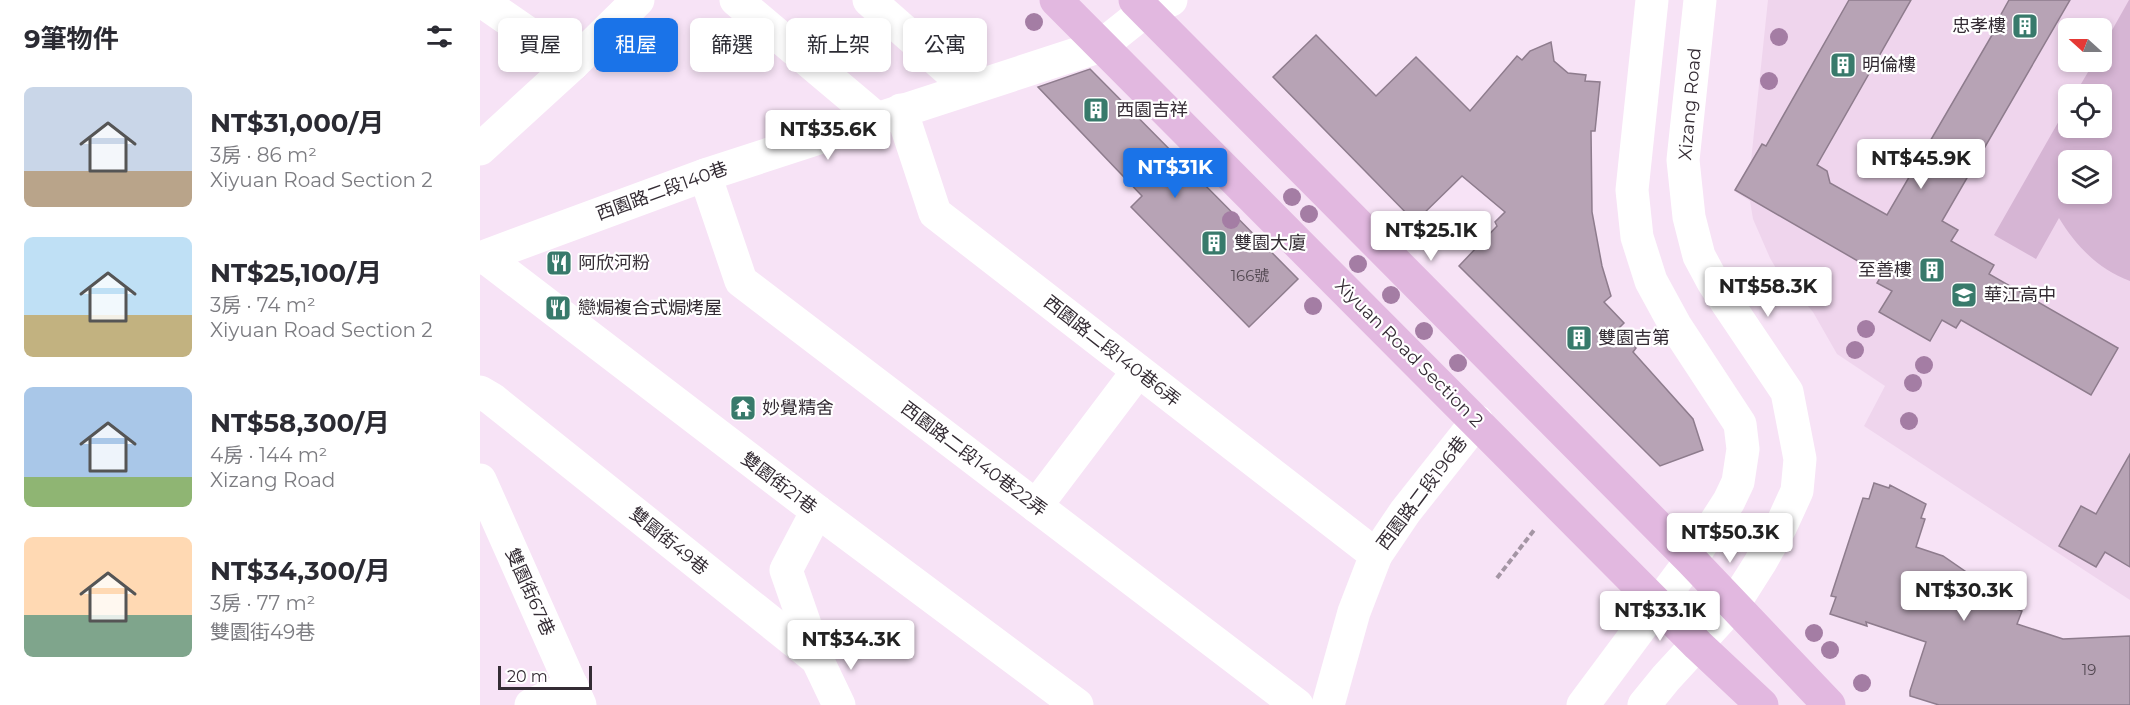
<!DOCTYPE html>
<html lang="zh-TW">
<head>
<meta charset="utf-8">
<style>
  body { margin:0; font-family:Montserrat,"Noto Sans TC",sans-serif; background:#f2f2f3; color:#2b2b33; height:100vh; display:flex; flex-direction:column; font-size:22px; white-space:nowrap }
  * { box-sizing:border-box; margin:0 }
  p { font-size:20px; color:#7c7c81 }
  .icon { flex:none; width:33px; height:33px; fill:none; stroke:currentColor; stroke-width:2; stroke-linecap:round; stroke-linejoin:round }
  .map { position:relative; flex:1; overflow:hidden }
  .drawer { display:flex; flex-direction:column; background:#fff; width:480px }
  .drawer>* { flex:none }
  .guide { position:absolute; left:18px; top:18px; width:570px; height:54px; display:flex; gap:12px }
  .needle { width:39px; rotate:291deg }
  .tools { position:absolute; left:1578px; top:18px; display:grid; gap:12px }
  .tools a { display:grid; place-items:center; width:54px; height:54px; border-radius:9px; background:#fff; box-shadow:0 3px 9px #0003; font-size:30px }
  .scale { position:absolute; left:18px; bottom:15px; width:94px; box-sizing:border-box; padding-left:6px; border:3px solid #342c34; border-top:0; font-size:16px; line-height:21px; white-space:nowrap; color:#342c34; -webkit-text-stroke:4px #fff; paint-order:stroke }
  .price { position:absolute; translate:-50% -51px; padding:0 14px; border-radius:6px; background:#fff; color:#222; font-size:20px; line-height:39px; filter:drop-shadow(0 2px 3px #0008) }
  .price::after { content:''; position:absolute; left:50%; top:36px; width:18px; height:14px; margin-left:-9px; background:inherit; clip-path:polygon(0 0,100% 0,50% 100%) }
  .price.on { background:#1a73e8; color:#fff }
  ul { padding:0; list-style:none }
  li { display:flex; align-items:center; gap:18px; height:150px; padding:0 24px }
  li span { display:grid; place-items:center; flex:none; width:168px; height:120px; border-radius:9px; color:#555 }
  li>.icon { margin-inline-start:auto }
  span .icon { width:72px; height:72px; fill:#fffc; stroke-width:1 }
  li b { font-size:26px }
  h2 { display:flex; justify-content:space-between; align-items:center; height:72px; padding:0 24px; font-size:26px }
  .pill { padding:0 21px; border-radius:9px; background:#fff; box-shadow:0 3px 9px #0003; font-size:21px; line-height:54px }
  .pill.on { background:#1a73e8; color:#fff }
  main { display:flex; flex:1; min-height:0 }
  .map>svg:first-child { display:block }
  .built { fill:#efd5ed; fill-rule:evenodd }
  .green { fill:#d6b5d4; fill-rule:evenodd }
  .building { fill:#b7a3b5; stroke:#8e7c8d; stroke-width:1.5 }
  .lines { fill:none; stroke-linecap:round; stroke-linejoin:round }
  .path { stroke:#a495a4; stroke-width:4; stroke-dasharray:6 3; stroke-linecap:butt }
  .minor { stroke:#fff; stroke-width:33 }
  .major { stroke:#e2b8e0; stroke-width:33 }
  .tree { fill:#a47da4 }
  .labels { text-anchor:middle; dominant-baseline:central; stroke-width:4.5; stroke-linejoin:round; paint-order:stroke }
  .number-label { font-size:15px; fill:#554a54 }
  .poi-label { font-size:18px; fill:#342c34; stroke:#fff; text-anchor:start }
  .street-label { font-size:18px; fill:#342c34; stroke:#fff }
</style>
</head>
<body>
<main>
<section class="drawer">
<h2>9筆物件<svg class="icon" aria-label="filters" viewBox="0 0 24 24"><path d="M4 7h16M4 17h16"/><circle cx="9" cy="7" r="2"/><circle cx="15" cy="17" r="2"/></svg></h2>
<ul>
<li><span style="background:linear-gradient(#c9d6e8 70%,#b9a48a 0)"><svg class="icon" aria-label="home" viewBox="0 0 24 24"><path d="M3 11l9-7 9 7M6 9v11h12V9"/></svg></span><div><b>NT$31,000/月</b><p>3房 · 86 m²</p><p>Xiyuan Road Section 2</p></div></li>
<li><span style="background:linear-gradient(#bfe0f5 65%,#c2b280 0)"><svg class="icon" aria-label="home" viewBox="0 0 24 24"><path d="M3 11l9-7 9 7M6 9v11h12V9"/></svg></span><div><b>NT$25,100/月</b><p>3房 · 74 m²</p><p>Xiyuan Road Section 2</p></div></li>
<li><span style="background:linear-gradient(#a9c7e8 75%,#8fb573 0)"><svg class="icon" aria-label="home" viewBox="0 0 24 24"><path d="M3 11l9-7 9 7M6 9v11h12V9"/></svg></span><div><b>NT$58,300/月</b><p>4房 · 144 m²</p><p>Xizang Road</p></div></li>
<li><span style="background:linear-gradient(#ffd9b3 65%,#7fa58c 0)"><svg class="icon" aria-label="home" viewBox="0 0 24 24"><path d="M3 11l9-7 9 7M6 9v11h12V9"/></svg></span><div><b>NT$34,300/月</b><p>3房 · 77 m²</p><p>雙園街49巷</p></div></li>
</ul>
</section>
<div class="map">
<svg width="1650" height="705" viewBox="0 0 1650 705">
  <rect width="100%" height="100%" fill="#f7e3f6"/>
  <path class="built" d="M1288,0H1650V600L1384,426L1405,386L1357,354L1333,312L1297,270L1290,258L1273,219L1270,201L1254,191L1271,161ZM1588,28H1622V62H1588ZM1588,94H1622V128H1588ZM1588,160H1622V194H1588Z"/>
  <path class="green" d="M1649,0H1650V281C1618,269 1596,246 1579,218L1556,259L1514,235L1588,105V128H1622V94H1595L1614,62H1622V48ZM1588,160H1622V194H1588Z"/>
  <g class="building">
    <polygon points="1369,0 1431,0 1337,165 1347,171 1350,183 1407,215 1515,30 1513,29 1529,0 1590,0 1462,221 1478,230 1471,241 1514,265 1509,274 1638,348 1611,395 1481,320 1476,328 1462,320 1450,341 1399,312 1412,291 1397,283 1402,275 1255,190 1282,144 1286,146"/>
    <polygon points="836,35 896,96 936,57 990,111 1037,56 1042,60 1050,51 1071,42 1074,61 1088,73 1106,75 1105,81 1120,82 1115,131 1111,131 1112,212 1122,266 1131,296 1124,302 1144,323 1138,329 1156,348 1153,352 1213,419 1223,450 1180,466 979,266 1017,226 1015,222 1025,212 982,176 935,222 793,77"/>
    <polygon points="610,69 818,279 769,327 651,207 662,196 558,87"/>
    <polygon points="1650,454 1650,567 1625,552 1616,567 1579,546 1601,506 1616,514"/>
    <polygon points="1394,483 1409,488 1410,485 1446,504 1441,518 1445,519 1436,547 1463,556 1495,578 1490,593 1542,611 1537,624 1583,639 1650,636 1650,705 1459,705 1430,696 1430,691 1446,642 1386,622 1387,626 1350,614 1356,597 1351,596 1383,498 1389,499"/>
  </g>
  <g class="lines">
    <polyline class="path" points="1017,578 1055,529"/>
    <g class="minor">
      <polyline points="0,0 93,64"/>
      <polyline points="256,0 396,118"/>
      <polyline points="389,0 489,88"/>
      <polyline points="421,110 455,213 896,555"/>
      <polyline points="0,149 93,64 158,0"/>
      <polyline points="225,175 261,281 817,705"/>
      <polyline points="5,257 337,511 597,705"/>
      <polyline points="0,258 225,175 621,46 665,11 691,0"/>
      <polyline points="0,392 12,399 337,659 359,705"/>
      <polyline points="0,480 100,705"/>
      <polyline points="556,506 658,371"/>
      <polyline points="337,511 306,570 337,659"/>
      <polyline points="51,705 92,686"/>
      <polyline points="848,705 874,612 896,555 925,512 997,421"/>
      <polyline points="1103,705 1211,560 1249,501 1258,482 1263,449 1260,424 1195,325 1171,281 1157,237 1152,190 1172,0"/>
      <polyline points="1164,705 1186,678 1254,604 1280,563 1301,526 1317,491 1320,459 1307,392 1233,282 1219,256 1209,217 1203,160 1220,0"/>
    </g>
    <g class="major">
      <polyline points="576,0 1218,645 1282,705"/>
      <polyline points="655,0 1211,560 1349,705"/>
    </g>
  </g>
  <g class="tree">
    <circle cx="554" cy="22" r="9"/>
    <circle cx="1299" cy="37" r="9"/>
    <circle cx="1289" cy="81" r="9"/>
    <circle cx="812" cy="197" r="9"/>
    <circle cx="829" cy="214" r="9"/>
    <circle cx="751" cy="220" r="9"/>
    <circle cx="878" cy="264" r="9"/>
    <circle cx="911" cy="295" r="9"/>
    <circle cx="833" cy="306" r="9"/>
    <circle cx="1386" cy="329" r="9"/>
    <circle cx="944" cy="331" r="9"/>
    <circle cx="1375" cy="350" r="9"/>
    <circle cx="978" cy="363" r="9"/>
    <circle cx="1444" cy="365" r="9"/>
    <circle cx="1433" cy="383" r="9"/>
    <circle cx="1429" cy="421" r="9"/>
    <circle cx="1334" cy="633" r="9"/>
    <circle cx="1350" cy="650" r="9"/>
    <circle cx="1382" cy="683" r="9"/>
  </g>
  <defs>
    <symbol id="building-square" viewBox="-11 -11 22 22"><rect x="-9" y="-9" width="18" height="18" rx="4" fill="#387a6b" stroke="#fff"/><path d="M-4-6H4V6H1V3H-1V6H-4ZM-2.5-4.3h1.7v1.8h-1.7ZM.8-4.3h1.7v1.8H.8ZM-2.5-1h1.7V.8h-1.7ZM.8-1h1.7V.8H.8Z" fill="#fff"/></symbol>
    <symbol id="restaurant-square" viewBox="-11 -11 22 22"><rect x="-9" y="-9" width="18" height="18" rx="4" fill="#387a6b" stroke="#fff"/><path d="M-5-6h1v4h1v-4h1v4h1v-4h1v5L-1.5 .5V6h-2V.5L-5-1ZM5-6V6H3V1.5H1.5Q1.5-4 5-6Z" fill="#fff"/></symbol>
    <symbol id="school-square" viewBox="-11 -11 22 22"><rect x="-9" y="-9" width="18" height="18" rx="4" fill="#387a6b" stroke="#fff"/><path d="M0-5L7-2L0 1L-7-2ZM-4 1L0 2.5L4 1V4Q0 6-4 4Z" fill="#fff"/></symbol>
    <symbol id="temple-square" viewBox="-11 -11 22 22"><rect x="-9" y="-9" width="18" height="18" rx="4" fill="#387a6b" stroke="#fff"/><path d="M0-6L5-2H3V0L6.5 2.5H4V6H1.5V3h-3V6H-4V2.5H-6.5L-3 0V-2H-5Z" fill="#fff"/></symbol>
  </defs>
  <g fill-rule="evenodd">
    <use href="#building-square" x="1530" y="11" width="30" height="30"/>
    <use href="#building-square" x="1348" y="50" width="30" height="30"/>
    <use href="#building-square" x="601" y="95" width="30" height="30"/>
    <use href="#building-square" x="719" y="228" width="30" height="30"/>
    <use href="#restaurant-square" x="64" y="248" width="30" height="30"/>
    <use href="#building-square" x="1437" y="255" width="30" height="30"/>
    <use href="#school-square" x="1469" y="280" width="30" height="30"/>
    <use href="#restaurant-square" x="63" y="293" width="30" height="30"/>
    <use href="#building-square" x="1084" y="323" width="30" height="30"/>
    <use href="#temple-square" x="248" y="393" width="30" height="30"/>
  </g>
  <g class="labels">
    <g class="number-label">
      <text x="770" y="275">166號</text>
      <text x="1609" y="669">19</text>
    </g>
    <g class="poi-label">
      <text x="1526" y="26" text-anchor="end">忠孝樓</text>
      <text x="1382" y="65">明倫樓</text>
      <text x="636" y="110">西園吉祥</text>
      <text x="754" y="243">雙園大廈</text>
      <text x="98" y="263">阿欣河粉</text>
      <text x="1432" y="270" text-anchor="end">至善樓</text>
      <text x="1504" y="295">華江高中</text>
      <text x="98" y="308">戀焗複合式焗烤屋</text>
      <text x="1118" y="338">雙園吉第</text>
      <text x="282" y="408">妙覺精舍</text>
    </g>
    <g class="street-label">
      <text transform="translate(1210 104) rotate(-85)">Xizang Road</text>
      <text transform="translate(182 191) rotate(-20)">西園路二段140巷</text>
      <text transform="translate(632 351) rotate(38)">西園路二段140巷6弄</text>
      <text transform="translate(929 353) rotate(45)">Xiyuan Road Section 2</text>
      <text transform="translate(494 459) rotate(37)">西園路二段140巷22弄</text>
      <text transform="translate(299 483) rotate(37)">雙園街21巷</text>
      <text transform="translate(942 493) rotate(-53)">西園路二段196巷</text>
      <text transform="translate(189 541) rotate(39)">雙園街49巷</text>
      <text transform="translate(50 592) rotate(66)">雙園街67巷</text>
    </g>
  </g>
</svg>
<div class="tools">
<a><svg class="needle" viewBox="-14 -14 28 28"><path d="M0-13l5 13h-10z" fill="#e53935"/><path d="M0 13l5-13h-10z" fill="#7c7c81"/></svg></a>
<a><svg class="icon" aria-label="locate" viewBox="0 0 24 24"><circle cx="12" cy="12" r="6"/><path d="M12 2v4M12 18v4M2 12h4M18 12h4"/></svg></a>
<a><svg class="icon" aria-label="layers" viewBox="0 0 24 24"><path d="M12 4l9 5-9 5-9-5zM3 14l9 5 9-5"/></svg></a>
</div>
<div class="scale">20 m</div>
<b class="price" style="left:348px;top:161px">NT$35.6K</b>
<b class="price" style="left:1441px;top:190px">NT$45.9K</b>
<b class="price on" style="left:695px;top:199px">NT$31K</b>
<b class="price" style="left:951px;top:262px">NT$25.1K</b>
<b class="price" style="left:1288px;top:318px">NT$58.3K</b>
<b class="price" style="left:1250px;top:564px">NT$50.3K</b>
<b class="price" style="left:1484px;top:622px">NT$30.3K</b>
<b class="price" style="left:1180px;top:642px">NT$33.1K</b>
<b class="price" style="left:371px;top:671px">NT$34.3K</b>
<div class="guide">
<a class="pill">買屋</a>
<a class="pill on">租屋</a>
<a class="pill">篩選</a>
<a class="pill">新上架</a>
<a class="pill">公寓</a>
</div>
</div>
</main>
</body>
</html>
